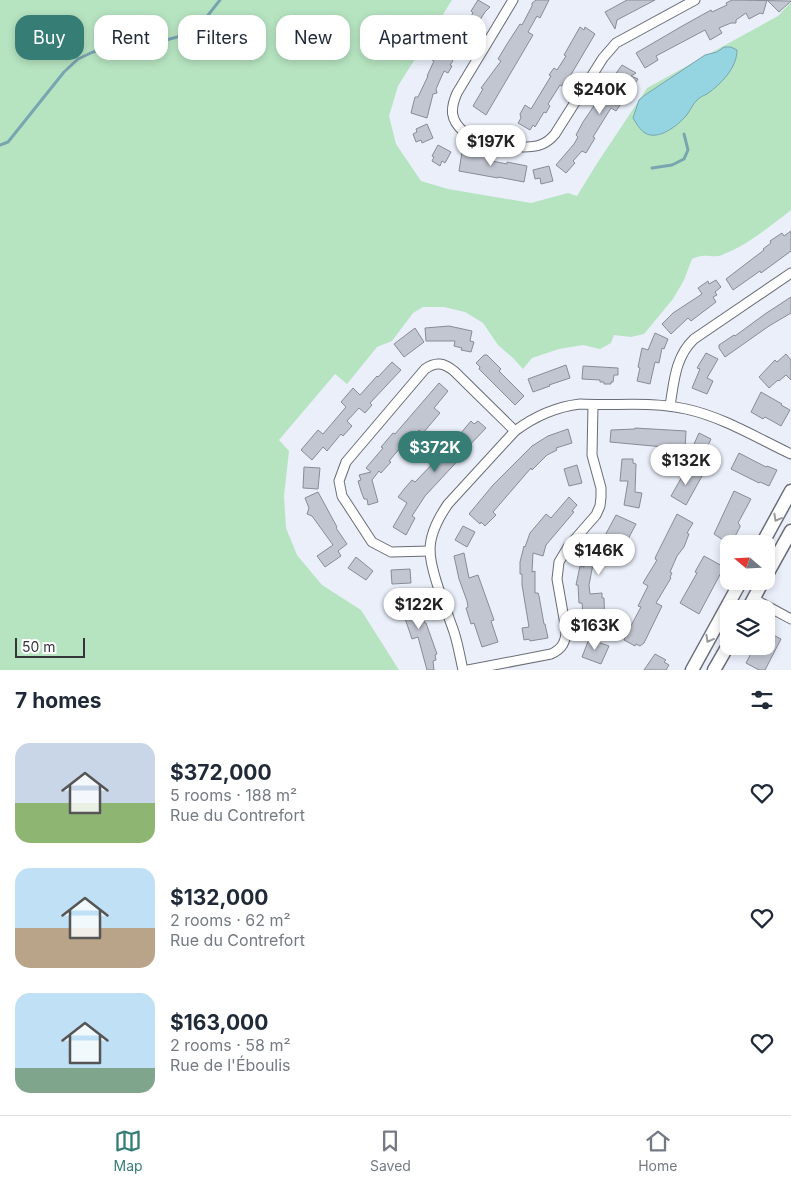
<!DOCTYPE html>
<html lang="en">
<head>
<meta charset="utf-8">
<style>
  body { margin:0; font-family:Inter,sans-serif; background:#f2f2f3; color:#1f2937; height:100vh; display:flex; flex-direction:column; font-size:19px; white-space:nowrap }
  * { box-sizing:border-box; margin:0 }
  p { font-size:16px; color:#747a83 }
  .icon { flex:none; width:28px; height:28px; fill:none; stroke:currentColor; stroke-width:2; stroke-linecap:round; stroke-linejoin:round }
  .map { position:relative; height:670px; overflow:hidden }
  .sheet { display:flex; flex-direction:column; background:#fff; flex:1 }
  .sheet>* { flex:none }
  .top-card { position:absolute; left:15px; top:15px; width:500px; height:45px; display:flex; gap:10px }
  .needle { width:32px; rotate:289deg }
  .controls { position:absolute; left:720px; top:535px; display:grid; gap:10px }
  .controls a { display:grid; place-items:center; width:55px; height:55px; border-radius:10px; background:#fff; box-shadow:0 2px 8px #0003; font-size:25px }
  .scale { position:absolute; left:15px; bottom:12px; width:70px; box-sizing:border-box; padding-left:5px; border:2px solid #34363a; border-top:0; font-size:14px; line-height:18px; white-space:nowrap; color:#34363a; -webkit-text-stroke:4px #fff; paint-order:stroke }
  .price { position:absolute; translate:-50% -42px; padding:0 11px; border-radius:18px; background:#fff; color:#222; font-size:16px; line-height:32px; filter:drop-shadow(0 1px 2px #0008) }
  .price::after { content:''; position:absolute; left:50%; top:30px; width:15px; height:11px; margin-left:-8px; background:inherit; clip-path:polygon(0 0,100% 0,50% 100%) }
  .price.active { background:#367d76; color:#fff }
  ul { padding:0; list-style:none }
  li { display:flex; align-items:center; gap:15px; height:125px; padding:0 15px }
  li span { display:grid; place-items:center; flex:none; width:140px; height:100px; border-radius:15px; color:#555 }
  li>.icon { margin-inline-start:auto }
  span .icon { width:60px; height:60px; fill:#fffc; stroke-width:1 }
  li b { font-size:21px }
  h2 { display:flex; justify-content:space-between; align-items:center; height:60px; padding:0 15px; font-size:21px }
  .pill { padding:0 18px; border-radius:15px; background:#fff; box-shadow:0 2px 8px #0003; font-size:18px; line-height:45px }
  .pill.active { background:#367d76; color:#fff }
  .dock { display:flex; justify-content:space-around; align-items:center; height:70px; border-top:1px solid #e0e1e3; background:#fff; font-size:14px; color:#747a83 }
  .dock a { display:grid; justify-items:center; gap:2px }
  .dock .active { color:#367d76 }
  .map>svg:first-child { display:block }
  .green { fill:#b6e4c1 }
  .water { fill:#95d5e2; stroke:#78a5b0 }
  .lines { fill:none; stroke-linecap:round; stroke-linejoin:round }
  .stream { stroke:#78a5b0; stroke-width:3 }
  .building { fill:#c1c6d1; stroke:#888c97 }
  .street-casing { stroke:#696d77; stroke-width:11 }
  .secondary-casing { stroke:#696d77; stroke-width:15 }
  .street { stroke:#fff; stroke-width:9 }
  .secondary { stroke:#fff; stroke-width:12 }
  .oneway { stroke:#9a9a9c }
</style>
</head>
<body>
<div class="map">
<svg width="791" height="670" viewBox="0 0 791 670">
  <rect width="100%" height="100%" fill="#eaeffa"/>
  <path class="green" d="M0,0H452L398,86L389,116L396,144L421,181L448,189L531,203L568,193L577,196L596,165L647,88L778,16L791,2V210C769,227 748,245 722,255C711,259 705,252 692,259L684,280L673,299L644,334L631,337L614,335L611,343L600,349L583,345L559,349L532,358L523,369L513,358L498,345L483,323L465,312L444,307H423L413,313L392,341L377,347L347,384L335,374L279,440L289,451L284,496L286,528L297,555L322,585L361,610L399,670H0Z"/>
  <path class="water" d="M724,47H731L737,50C737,68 721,84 707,94C703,96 700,97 697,100C692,105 690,111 686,116C677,126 658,141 645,133C640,130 636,123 633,118L639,100L645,95L705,55L717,52Z"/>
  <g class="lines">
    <g class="stream">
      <polyline points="0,145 8,142 64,72 78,59 93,52 128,44 166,40 181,36 201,24 220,0"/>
      <polyline points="652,168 672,165 684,159 688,150 684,134"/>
    </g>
  </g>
  <g class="building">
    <polygon points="478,0 490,7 485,12 463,47 460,45 452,60 453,61 450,65 452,66 448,73 444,71 436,89 437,93 433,94 427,118 411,113 415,97 418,97 428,76 427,76 434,61 432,60 442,44 445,46 460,22 465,25 473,13 471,11"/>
    <polygon points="536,0 549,0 540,18 537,16 528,32 533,35 486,115 473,106 483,89 481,88 501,61 498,59 507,44 520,24 522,25 532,6 532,3"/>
    <polygon points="627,0 655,0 617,20 615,29 605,12"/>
    <polygon points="732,0 791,1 779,12 767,0 763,14 760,13 749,19 746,13 736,20 736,23 731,23 719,28 722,33 710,40 705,30 656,56 658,60 645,68 636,53 684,25 711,10 712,12 727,5 726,3"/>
    <polygon points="580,27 584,30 585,27 595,34 566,83 564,82 562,86 560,85 548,104 550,106 546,113 544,112 535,127 533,125 530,130 518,123 521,118 520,114 525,105 531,109 551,76 549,75 554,68 557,70 566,56 564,55"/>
    <polygon points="622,65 636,73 631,76 638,79 616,111 611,108 593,137 595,138 586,153 582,151 573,161 575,163 566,173 556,165 574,144 578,137 576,135 583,122 602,94 608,82 609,83"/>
    <polygon points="427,124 433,138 422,143 421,140 416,142 413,134 417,132 416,129"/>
    <polygon points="438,145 451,152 445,163 442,161 440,166 432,161 434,157 432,156"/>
    <polygon points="462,152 469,154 470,152 493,158 492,161 507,164 507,162 527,166 524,182 498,177 498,178 459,171"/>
    <polygon points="549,166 553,181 541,184 540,178 535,179 533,170"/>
    <polygon points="791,231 791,251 761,273 760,271 733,290 726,279 764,250 763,249 771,243 770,241 782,233 784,236"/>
    <polygon points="716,280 721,287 715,292 717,295 713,297 716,302 691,321 688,318 671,334 662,324 673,313 702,294 698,288 708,281 709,284"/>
    <polygon points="791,297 791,313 769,326 725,357 719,348 719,345 734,335 735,336 765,314"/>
    <polygon points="449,326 472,331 470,341 474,342 471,352 461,350 462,348 454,346 455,341 426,341 425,328"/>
    <polygon points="415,328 424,342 404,357 394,344"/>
    <polygon points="655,333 668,339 664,349 662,348 659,363 655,362 650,384 637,381 640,368 638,367 642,348 648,350"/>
    <polygon points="706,353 718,359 707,378 713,381 707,394 692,388 700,369 697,368"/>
    <polygon points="786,354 791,360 791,380 786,375 779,381 778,380 769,388 759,377 775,360 777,362"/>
    <polygon points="484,355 487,355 501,369 499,371 524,396 515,405 479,369 480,367 476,363"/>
    <polygon points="392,362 401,370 370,403 372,405 365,413 359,408 347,421 352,426 343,436 341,434 327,451 323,447 312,460 301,450 318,430 323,434 346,407 341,402 353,388 360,395 377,376 378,377"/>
    <polygon points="566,365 570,378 549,385 550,386 533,392 528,379"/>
    <polygon points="583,366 618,368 618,375 614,375 613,382 611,382 611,384 604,384 604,382 600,382 600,380 582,379"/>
    <polygon points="439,383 448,391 434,408 440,413 423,433 419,430 408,443 406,441 389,461 391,462 381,473 379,471 372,480 378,502 368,505 367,499 364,499 361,491 358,481 361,480 359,475 371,472 366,468 383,448 381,447 393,433 395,434"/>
    <polygon points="761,392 782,404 781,405 790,410 781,426 765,417 763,419 751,412"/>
    <polygon points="471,421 474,424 478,421 486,428 465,450 464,454 425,496 412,516 415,518 406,535 393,527 407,503 398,497 405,488 412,480 415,482 440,456 435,452 443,443 451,436 455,440"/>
    <polygon points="635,428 686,431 685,449 610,442 611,430 635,429"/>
    <polygon points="568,429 572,443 556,448 557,450 547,455 532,470 531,468 493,512 496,515 485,526 481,522 480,524 469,514 493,485 532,446 548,436"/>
    <polygon points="699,433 711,439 702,458 690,453"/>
    <polygon points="739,453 766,467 767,466 777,470 769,486 760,482 759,483 731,469"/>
    <polygon points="622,459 633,459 633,463 636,464 635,492 642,493 639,508 624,505 628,481 620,481"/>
    <polygon points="577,465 582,483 569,486 564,469"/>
    <polygon points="304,467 320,468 318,489 303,488"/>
    <polygon points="687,468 702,476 686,505 671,496"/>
    <polygon points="734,491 751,499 738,523 740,525 740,527 731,544 729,544 714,534"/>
    <polygon points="318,492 337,527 336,528 347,544 338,551 341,556 325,567 317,556 333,545 312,516 307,514 309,508 305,498"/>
    <polygon points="569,497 577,505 572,511 574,512 546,545 543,556 533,553 532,572 535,571 535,593 538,593 539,596 544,624 545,624 548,638 530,641 529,639 524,640 522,628 529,627 522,585 522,574 520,574 520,562 524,546 525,547 530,533 546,514 551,518"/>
    <polygon points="677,514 693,523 687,533 689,534 684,547 677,556 670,572 672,573 670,577 671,578 656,603 662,606 644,643 640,646 636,644 635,646 624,640 625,637 641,607 638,606 648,586 643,583 657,560 655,559 656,556"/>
    <polygon points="616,515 636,524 626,543 615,537 602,563 594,559 589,585 590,594 602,593 602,598 604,598 605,632 585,634 582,603 579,603 578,585 576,585 580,566 584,567 593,542 595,543 597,539 602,541"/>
    <polygon points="463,526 475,532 467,547 455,540"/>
    <polygon points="464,553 469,578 478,575 494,620 491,621 498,642 482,647 474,623 471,624 466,608 468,607 467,601 459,579 454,556"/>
    <polygon points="704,556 724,567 699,614 680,603 697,573 695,572"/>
    <polygon points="356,557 373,571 366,580 348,568"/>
    <polygon points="410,569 411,583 392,584 391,570"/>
    <polygon points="416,595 420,617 422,617 425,623 426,623 437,654 435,655 436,660 433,661 434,670 427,670 418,637 412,639 399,601"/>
    <polygon points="766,631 781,639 765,670 759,670 746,663 755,646 766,646"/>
    <polygon points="589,639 609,646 601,664 582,657"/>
    <polygon points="655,654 666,660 664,662 669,665 666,670 644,670"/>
  </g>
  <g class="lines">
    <defs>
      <g id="street">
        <path d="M513,0L457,93C450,109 450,120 464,132L523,147C537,147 546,145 555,134L603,58L616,43L695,0"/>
        <path d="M670,406C674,382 675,357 694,339L791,273"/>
        <path d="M430,551L391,552L372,542L342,496L339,481L346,462L425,369C436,361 444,363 454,371L515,431"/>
        <polyline points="754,599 791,619"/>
        <path d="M463,670C460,657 458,644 454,632C447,611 430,571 430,550C430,533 439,517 448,504L515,431C535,416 555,407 580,404C615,406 652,401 686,409C723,417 757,438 791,454"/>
        <path d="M468,670L551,654C562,649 566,642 566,630L557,579L559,562L568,547L596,515L600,506L601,497V488L592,455L593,405"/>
      </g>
      <g id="secondary">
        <polyline points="762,544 791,491"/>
        <polyline points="766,576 791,531"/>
        <polyline points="748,609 763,581"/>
        <polyline points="692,670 741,581"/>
        <polyline points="714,670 729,644"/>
      </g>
    </defs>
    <use href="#street" class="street-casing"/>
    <use href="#secondary" class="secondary-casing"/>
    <use href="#street" class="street"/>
    <use href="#secondary" class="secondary"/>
  </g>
  <defs><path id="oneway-chevron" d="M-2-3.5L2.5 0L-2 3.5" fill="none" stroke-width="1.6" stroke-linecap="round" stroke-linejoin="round" transform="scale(1.25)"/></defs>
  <g class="oneway">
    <use href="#oneway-chevron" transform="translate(777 518) rotate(119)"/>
    <use href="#oneway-chevron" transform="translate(709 639) rotate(119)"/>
  </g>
</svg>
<div class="controls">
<a><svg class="needle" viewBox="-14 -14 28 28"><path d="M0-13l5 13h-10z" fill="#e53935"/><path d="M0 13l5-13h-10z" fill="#747a83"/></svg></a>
<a><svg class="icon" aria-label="layers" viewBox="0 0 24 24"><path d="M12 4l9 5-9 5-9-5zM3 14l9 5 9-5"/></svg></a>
</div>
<div class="scale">50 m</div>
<b class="price" style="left:600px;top:115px">$240K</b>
<b class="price" style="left:491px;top:167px">$197K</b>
<b class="price active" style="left:435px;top:473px">$372K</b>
<b class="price" style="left:686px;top:486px">$132K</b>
<b class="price" style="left:599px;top:576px">$146K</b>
<b class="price" style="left:419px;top:630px">$122K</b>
<b class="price" style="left:595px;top:651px">$163K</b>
<div class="top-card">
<a class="pill active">Buy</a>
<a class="pill">Rent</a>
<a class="pill">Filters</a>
<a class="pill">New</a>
<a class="pill">Apartment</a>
</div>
</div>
<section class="sheet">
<h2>7 homes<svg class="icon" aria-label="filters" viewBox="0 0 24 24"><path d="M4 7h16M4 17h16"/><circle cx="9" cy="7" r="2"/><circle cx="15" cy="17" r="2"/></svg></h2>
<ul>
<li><span style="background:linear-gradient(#c9d6e8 60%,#8fb573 0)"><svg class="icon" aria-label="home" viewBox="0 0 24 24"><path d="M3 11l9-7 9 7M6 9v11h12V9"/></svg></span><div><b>$372,000</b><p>5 rooms · 188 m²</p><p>Rue du Contrefort</p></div><svg class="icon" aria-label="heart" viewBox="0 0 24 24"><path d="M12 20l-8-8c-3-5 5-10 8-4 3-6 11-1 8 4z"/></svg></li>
<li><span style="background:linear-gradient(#bfe0f5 60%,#b9a48a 0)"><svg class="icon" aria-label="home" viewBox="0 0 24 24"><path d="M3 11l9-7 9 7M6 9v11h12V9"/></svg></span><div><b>$132,000</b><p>2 rooms · 62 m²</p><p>Rue du Contrefort</p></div><svg class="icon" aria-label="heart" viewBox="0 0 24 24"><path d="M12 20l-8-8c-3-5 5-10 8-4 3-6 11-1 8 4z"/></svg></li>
<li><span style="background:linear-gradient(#bfe0f5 75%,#7fa58c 0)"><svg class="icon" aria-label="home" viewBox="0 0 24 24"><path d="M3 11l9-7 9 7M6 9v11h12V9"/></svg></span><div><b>$163,000</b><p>2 rooms · 58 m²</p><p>Rue de l'Éboulis</p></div><svg class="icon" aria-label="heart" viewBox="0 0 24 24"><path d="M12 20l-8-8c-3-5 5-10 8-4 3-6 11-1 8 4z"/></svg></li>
</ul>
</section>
<nav class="dock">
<a class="active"><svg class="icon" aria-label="map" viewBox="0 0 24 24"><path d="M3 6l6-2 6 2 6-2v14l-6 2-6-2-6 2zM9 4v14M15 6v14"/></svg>Map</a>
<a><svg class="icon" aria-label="saved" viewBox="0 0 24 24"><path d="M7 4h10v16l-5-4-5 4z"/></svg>Saved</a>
<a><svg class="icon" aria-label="home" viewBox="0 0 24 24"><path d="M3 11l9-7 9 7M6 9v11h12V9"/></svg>Home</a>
</nav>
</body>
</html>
